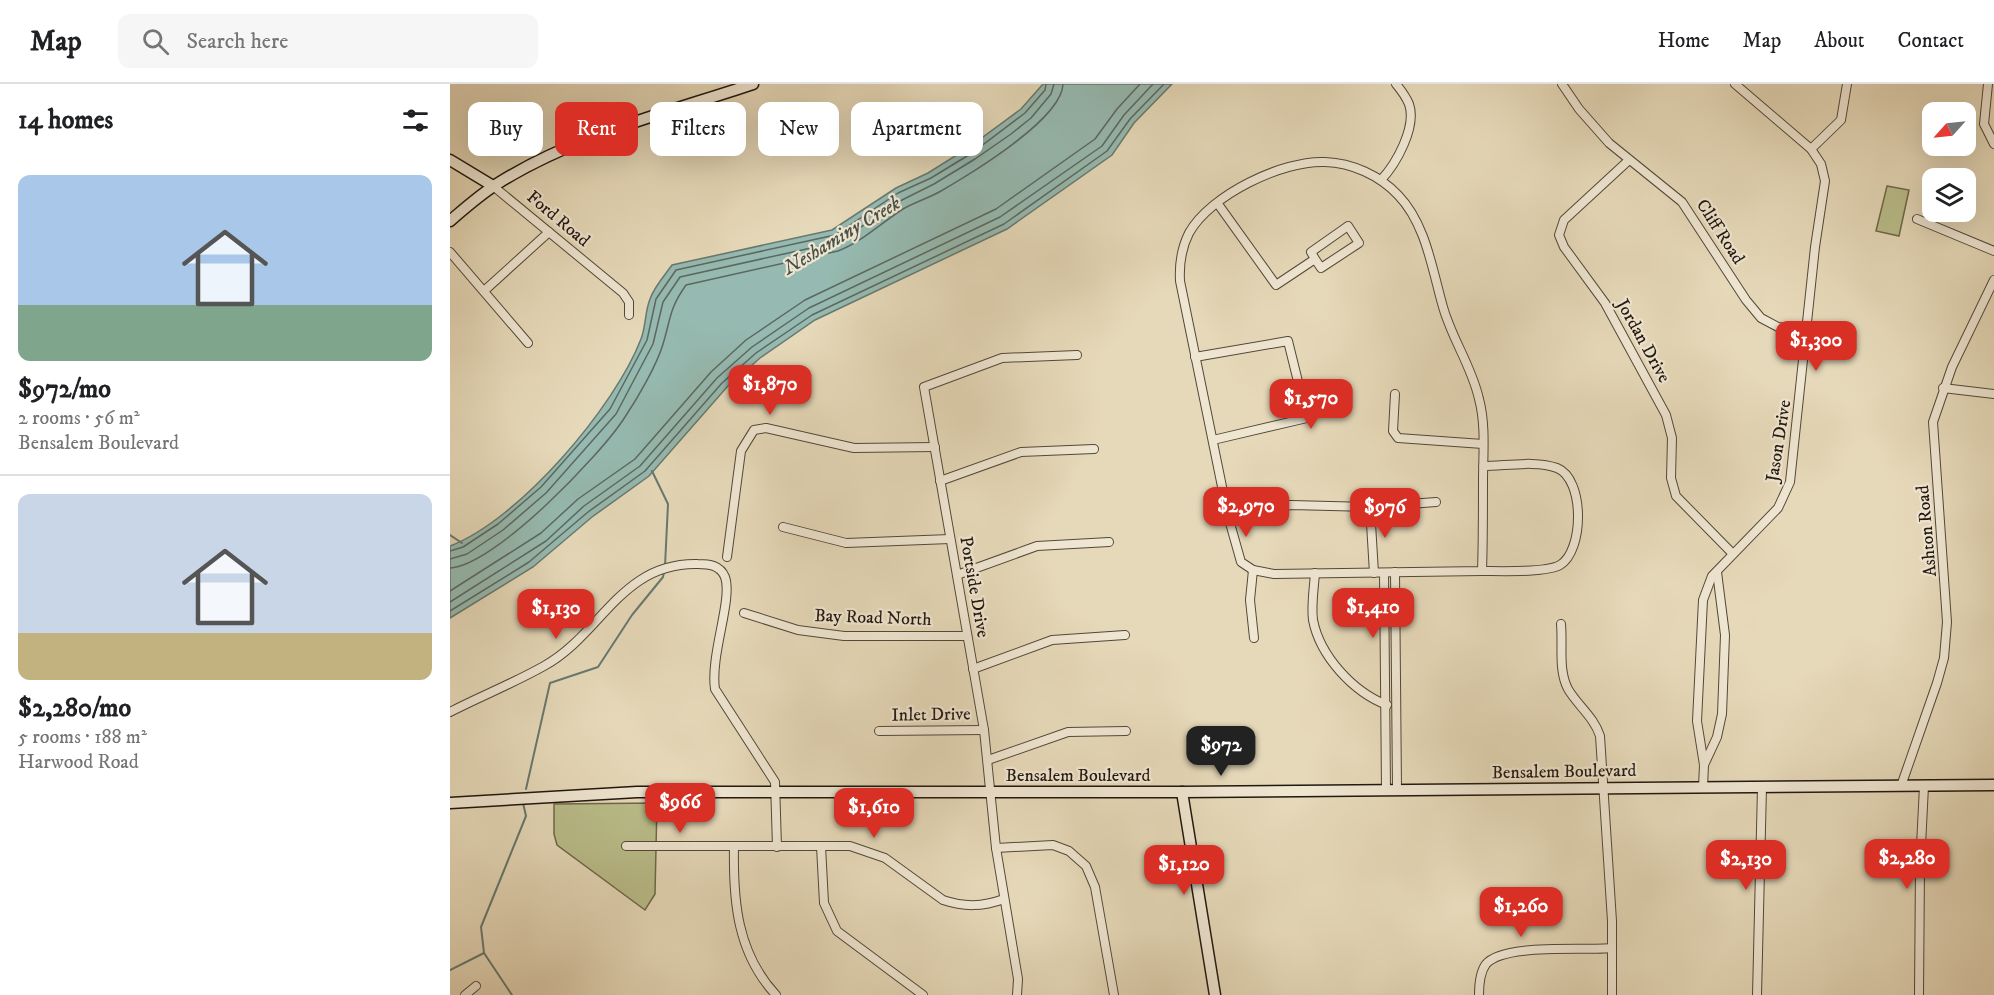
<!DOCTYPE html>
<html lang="en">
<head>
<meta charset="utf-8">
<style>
  body { margin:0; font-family:"IM FELL DW Pica",serif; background:#f6f6f6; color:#202124; height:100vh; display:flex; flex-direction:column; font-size:22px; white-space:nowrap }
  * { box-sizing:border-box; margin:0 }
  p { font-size:20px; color:#757577 }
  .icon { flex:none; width:33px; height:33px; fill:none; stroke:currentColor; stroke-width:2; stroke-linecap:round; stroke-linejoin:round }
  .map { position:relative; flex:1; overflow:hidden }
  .panel { display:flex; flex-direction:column; background:#fff; width:450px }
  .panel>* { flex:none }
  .top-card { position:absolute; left:18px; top:18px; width:570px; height:54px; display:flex; gap:12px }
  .needle { width:39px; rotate:243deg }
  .fabs { position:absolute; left:1472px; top:18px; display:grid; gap:12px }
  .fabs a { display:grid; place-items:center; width:54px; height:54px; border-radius:12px; background:#fff; box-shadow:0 6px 24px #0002; font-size:30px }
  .price { position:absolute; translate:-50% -51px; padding:0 14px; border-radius:12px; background:#d93025; color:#fff; font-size:20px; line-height:39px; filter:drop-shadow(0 2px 3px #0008) }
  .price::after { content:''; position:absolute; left:50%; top:36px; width:18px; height:14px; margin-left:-9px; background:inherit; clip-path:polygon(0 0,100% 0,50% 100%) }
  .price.selected { background:#222; color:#fff }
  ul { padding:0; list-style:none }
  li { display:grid; align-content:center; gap:12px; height:318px; padding:0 18px }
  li+li { border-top:2px solid #e0e0e0 }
  li span { display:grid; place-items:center; height:186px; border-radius:12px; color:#555 }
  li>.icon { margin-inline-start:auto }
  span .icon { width:108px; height:108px; fill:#fffc; stroke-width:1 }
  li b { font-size:26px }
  h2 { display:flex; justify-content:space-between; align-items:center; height:72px; padding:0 18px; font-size:26px }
  .pill { padding:0 21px; border-radius:12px; background:#fff; box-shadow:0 6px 24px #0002; font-size:21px; line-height:54px }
  .pill.selected { background:#d93025; color:#fff }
  header { display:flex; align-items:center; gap:36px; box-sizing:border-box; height:84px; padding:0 30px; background:#fff; border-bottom:2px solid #e0e0e0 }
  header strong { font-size:28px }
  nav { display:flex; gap:33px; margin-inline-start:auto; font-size:21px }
  .search { width:420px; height:54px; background:#f6f6f6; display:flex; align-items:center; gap:15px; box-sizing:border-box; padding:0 21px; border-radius:12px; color:#757577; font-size:22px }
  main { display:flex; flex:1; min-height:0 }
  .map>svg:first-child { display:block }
  .green { fill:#babe8b; stroke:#6d6a4c; stroke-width:1.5 }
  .water { fill:#96bab1; stroke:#677970; stroke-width:1.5 }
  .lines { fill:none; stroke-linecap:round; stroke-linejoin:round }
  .shore { stroke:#5b6860; stroke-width:1.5 }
  .stream { stroke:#677970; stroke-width:2 }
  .street-casing { stroke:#524839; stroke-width:10 }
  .secondary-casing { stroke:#20170e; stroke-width:13 }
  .street { stroke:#efe6d2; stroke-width:8 }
  .secondary { stroke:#efe6d2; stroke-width:10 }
  .labels { text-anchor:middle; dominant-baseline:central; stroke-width:4.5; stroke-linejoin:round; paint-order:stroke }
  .street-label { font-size:18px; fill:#20170e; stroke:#efe6d2 }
  .water-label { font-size:20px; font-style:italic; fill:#495047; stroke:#efe6d2 }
</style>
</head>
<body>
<header>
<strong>Map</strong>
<div class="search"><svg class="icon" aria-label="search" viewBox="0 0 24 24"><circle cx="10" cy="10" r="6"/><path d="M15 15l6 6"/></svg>Search here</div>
<nav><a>Home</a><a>Map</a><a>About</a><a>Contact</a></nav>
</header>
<main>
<section class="panel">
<h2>14 homes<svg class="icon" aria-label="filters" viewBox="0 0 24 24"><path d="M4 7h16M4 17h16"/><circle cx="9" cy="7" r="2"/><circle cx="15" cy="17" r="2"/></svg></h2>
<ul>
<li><span style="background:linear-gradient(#a9c7e8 70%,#7fa58c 0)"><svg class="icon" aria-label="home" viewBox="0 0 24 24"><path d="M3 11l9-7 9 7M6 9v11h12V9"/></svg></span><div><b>$972/mo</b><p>2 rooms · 56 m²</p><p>Bensalem Boulevard</p></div></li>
<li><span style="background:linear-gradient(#c9d6e8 75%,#c2b280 0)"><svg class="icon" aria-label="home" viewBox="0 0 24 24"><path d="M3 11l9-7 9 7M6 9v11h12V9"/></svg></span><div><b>$2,280/mo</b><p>5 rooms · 188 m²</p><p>Harwood Road</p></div></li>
</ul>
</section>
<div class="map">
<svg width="1544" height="911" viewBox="0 0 1544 911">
  <rect width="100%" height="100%" fill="#e6d9b9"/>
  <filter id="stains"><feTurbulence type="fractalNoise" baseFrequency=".00333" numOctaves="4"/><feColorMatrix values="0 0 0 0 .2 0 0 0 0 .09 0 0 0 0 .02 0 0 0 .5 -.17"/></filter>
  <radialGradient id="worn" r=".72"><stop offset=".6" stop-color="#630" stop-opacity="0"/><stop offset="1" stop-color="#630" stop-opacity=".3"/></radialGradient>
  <g class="green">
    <polygon points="1437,102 1459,106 1449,152 1426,147"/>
    <polygon points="207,719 205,810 195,826 107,761 104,750 104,720"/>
  </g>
  <path class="water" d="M593,0H722L684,39L662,71L557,145L365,236L310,274L277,303L199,392L142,433L83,483L0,534V462C69,436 165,323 191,255C196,242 195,227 200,215C204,203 215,191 222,181L382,146L446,104L478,89L518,64L571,25Z"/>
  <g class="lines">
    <g class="shore">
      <polyline points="0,467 13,463 48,440 91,403 160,325 197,256 206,215 226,186 385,151 448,109 481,94 522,69 575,29 595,6 596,0"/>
      <polyline points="0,475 17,470 53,446 96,409 166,330 203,260 213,218 230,193 388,158 452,116 484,100 525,75 561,50 581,34 601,10 604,0"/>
      <path d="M0,484C44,482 151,371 175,333C187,315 207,281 213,260C221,234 219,225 236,201L388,167C412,158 431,139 453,125C465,118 479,114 491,107C520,90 612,35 613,0"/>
      <polyline points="0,507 91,449 128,415 185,375 261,288 296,256 355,216 546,125 645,55 667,25 690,0"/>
      <polyline points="0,518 96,457 134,422 190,382 267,294 302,263 359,224 550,133 652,62 674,31 703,0"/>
      <polyline points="0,527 79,478 138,428 195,387 272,299 306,269 362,231 554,140 657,67 680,35 714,0"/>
    </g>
    <g class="stream">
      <polyline points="202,387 218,420 215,482"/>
      <polyline points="0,451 12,459"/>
      <polyline points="76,705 100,599 148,583 182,531 213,493 214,488"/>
      <polyline points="0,886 34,869"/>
      <polyline points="62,911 34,869 31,843 76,732 73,719"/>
    </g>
    <defs>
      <g id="street">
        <polyline points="1112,0 1129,25 1159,59 1232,118 1296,216 1311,234 1328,243 1357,247"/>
        <polyline points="1538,0 1534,40 1544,60"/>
        <polyline points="1361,65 1391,36 1397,0"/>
        <polyline points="1179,76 1114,136 1109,151 1114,163 1155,219 1216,331 1222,354 1221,394 1226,412 1282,469"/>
        <path d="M931,96C946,80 967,43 959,20C956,13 951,6 946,0"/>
        <polyline points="43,102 173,209 179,218 179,231"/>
        <polyline points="768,120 826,201 865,175 871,184 909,159 898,142 861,168 865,175"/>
        <polyline points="1467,135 1544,167"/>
        <polyline points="0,168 78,259"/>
        <polyline points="34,207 99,148"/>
        <polyline points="745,273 838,257 857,334 763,356"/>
        <polyline points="1493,304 1544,310"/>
        <polyline points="945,310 943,347 948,354 1033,360"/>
        <polyline points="490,397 571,368 644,365"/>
        <polyline points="920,423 924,489"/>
        <polyline points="778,432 841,421 920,423 986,418"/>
        <polyline points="333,443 396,459 500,455"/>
        <polyline points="277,473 291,367 304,346 316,344 404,364 485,363"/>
        <polyline points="803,486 800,516 804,554"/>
        <path d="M1032,487C1033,457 1033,427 1033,397C1033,370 1036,341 1029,315C1022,283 1002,255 993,223C982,185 976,140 948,111C929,91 902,79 875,78C833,76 760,111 739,149C731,165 729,179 730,197L778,432L791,478L803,486L824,490L1032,487C1049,487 1096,489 1110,481C1134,467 1135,395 1107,384C1086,376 1055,382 1033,382"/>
        <polyline points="945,488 947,705"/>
        <path d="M865,489C864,504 861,521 863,536C870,572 903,608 937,621"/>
        <polyline points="934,489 936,705"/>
        <polyline points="507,491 587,462 659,458"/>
        <polyline points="294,529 348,546 394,552 517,552"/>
        <path d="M1111,540C1113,562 1108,586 1118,605C1128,622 1144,633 1150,652L1162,837V911"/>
        <polyline points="523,585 602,556 675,551"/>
        <path d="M0,628C31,612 64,599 94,582C152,550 171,478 248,480C259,480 270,481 275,493C283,515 260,571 265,605L325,698L327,763"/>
        <polyline points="429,647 534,646"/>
        <polyline points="538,676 618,648 676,647"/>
        <polyline points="1254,681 1267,653 1272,630 1275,551 1267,488"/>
        <polyline points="1451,702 1487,599 1494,574 1497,538 1483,338 1502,283 1544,196"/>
        <polyline points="1253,703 1254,681 1247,637 1253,516 1262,492 1328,424 1340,398 1365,163 1375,97 1371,80 1361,65 1285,0"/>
        <path d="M176,762H400L435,774L493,816C514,823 532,823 554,815"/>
        <polyline points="371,762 374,819 387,847 473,911"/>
        <path d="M284,763C283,817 287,869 326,911"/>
        <polyline points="546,764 603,761 619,767 636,782 645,803 664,911"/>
        <polyline points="15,911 26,902"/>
        <polyline points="567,911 568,895 546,764 534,646 474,303 552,274 627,271"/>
        <path d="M1029,911C1029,901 1030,888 1036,880C1054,859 1133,867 1162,864"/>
        <polyline points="1307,911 1312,703"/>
        <polyline points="1469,911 1470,782 1474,702"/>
      </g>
      <g id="secondary">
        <polyline points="0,76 43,102"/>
        <path d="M0,137C16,123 32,109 50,98C126,51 219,28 303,0"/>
        <polyline points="732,708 765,911"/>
        <polyline points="0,719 187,708 732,708 1544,701"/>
      </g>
    </defs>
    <use href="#street" class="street-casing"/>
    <use href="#secondary" class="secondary-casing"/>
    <use href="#street" class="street"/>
    <use href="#secondary" class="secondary"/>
  </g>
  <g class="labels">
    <g class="street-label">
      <text transform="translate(108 135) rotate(40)">Ford Road</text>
      <text transform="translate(1270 148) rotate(57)">Cliff Road</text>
      <text transform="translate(1193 257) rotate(61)">Jordan Drive</text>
      <text transform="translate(1329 357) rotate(-81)">Jason Drive</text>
      <text transform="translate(1477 447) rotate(-95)">Ashton Road</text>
      <text transform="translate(524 503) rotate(80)">Portside Drive</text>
      <text transform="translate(423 534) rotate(2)">Bay Road North</text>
      <text transform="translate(481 631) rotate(-1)">Inlet Drive</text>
      <text transform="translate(1114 688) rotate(-1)">Bensalem Boulevard</text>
      <text x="628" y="692">Bensalem Boulevard</text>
    </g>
    <g class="water-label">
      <text transform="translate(392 152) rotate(-31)">Neshaminy Creek</text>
    </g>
  </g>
  <rect width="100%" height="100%" filter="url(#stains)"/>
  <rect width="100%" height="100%" fill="url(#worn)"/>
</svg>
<div class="fabs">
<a><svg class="needle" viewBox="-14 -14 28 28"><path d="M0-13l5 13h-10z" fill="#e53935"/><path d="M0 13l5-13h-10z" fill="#757577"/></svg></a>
<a><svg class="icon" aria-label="layers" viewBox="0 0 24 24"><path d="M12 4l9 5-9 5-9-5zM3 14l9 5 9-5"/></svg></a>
</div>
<b class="price" style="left:1366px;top:288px">$1,300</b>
<b class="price" style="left:320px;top:332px">$1,870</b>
<b class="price" style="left:861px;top:346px">$1,570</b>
<b class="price" style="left:796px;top:454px">$2,970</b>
<b class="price" style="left:935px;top:455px">$976</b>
<b class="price" style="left:923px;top:555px">$1,410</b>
<b class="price" style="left:106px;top:556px">$1,130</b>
<b class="price selected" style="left:771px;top:693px">$972</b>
<b class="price" style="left:230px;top:750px">$966</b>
<b class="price" style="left:424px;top:755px">$1,610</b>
<b class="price" style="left:1457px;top:806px">$2,280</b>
<b class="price" style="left:1296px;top:807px">$2,130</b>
<b class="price" style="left:734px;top:812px">$1,120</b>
<b class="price" style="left:1071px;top:854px">$1,260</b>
<div class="top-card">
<a class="pill">Buy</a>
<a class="pill selected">Rent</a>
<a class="pill">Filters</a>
<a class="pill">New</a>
<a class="pill">Apartment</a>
</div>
</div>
</main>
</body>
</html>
